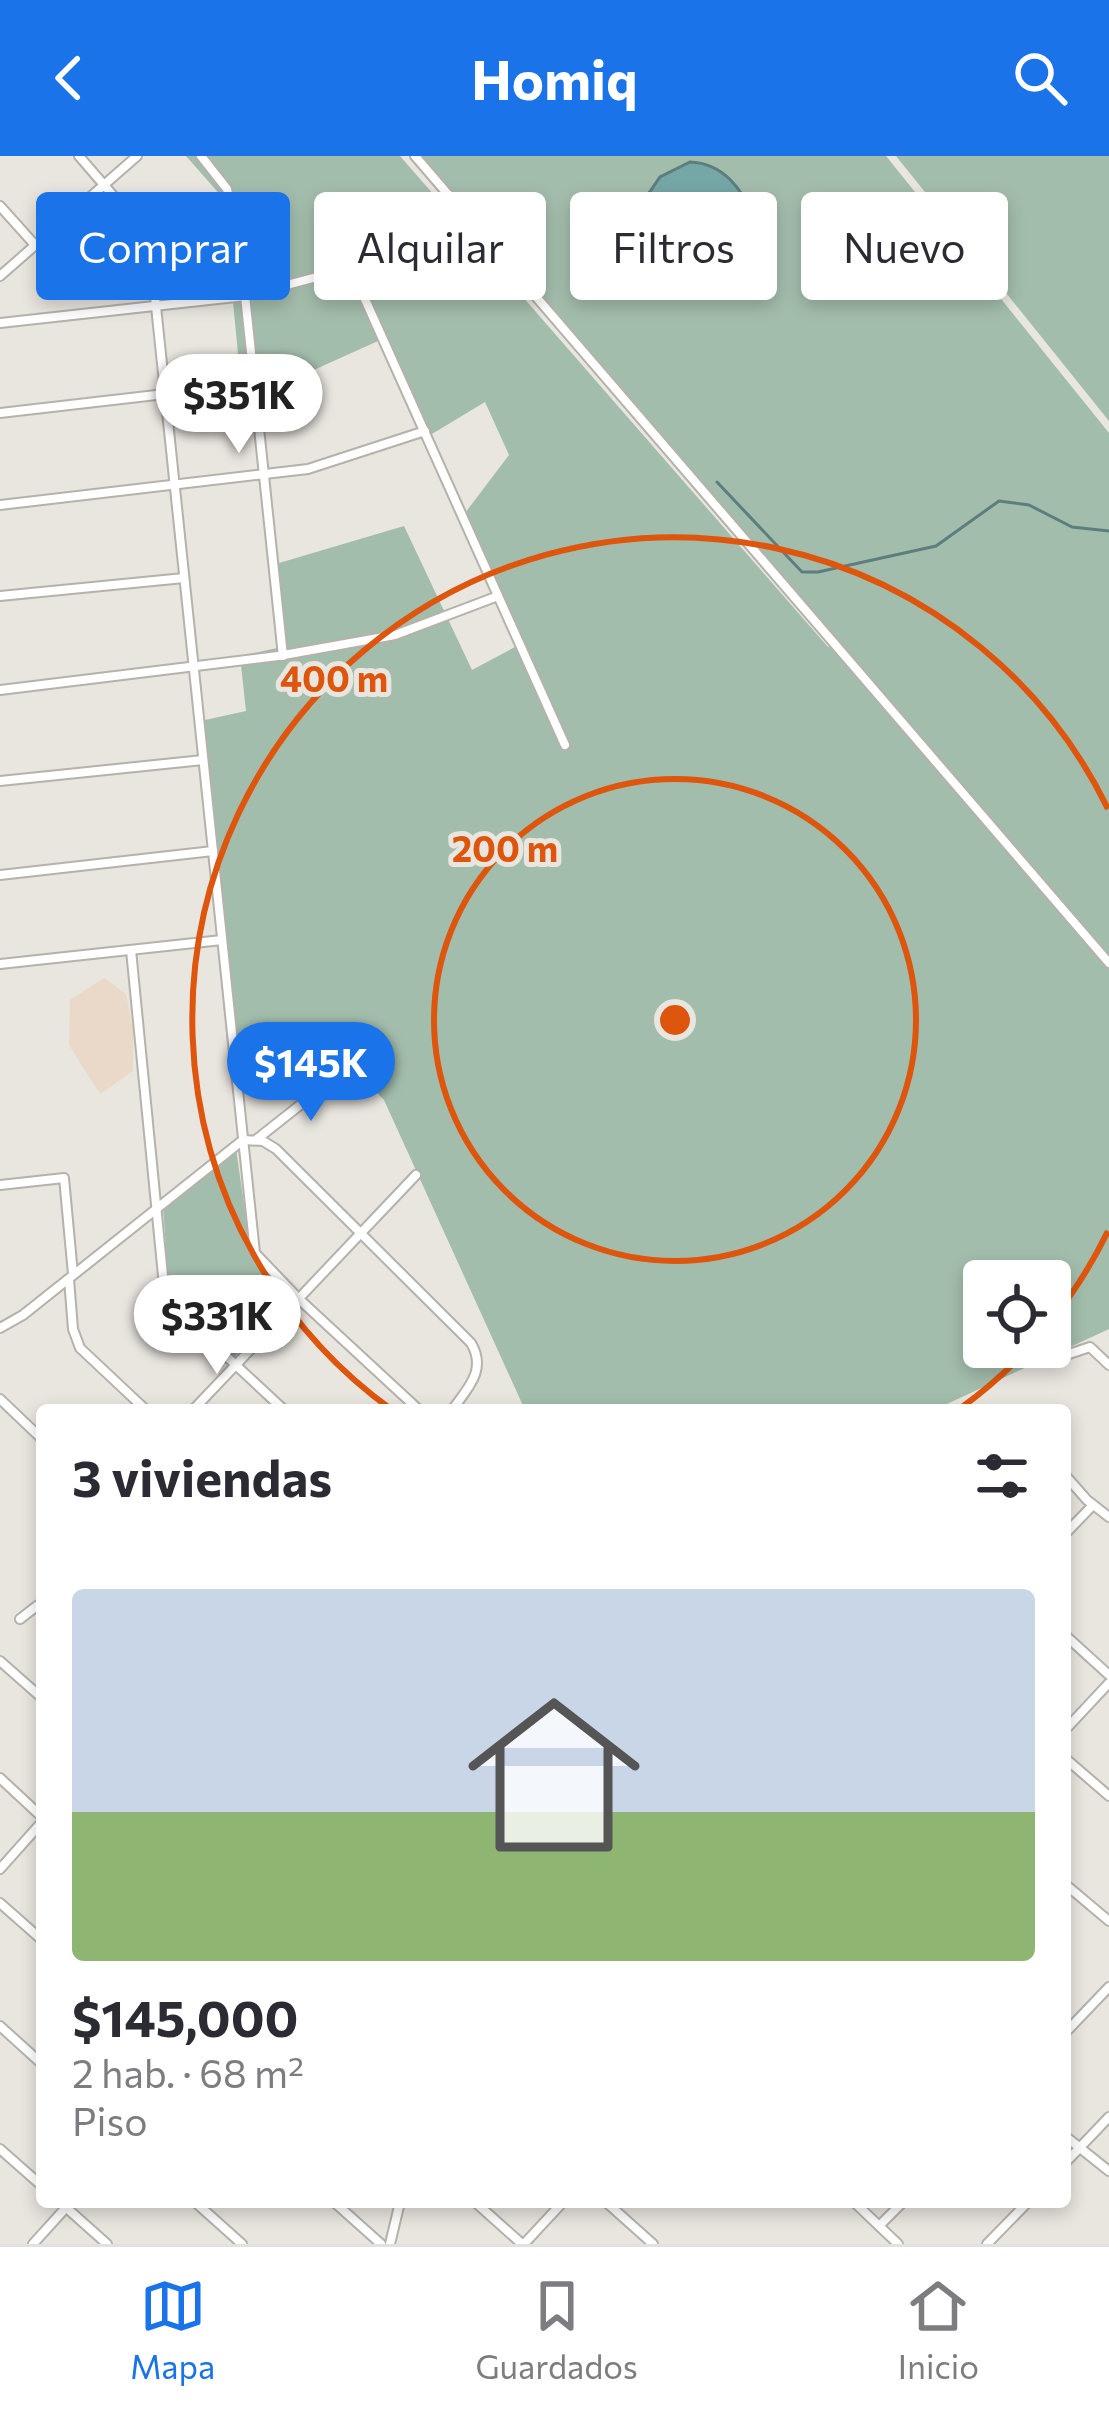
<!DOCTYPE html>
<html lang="es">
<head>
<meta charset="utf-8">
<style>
  body { margin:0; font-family:Commissioner,sans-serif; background:#f2f2f3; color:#2b2b33; height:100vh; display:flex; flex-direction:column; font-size:45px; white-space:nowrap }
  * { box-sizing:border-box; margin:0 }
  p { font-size:39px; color:#7c7c81 }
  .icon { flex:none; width:66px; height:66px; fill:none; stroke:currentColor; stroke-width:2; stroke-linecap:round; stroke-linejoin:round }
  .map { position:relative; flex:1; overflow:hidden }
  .side { position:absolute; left:36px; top:1248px; width:1035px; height:804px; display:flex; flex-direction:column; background:#fff; border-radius:12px; box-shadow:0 6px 18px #0003 }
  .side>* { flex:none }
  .hud { position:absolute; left:36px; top:36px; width:1038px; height:108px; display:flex; gap:24px }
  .tools { position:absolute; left:963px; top:1104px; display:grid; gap:24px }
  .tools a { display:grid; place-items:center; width:108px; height:108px; border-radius:12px; background:#fff; box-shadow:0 6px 18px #0003; font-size:60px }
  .price { position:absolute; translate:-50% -102px; padding:0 27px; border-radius:42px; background:#fff; color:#222; font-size:39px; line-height:78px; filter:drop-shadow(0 3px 6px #0008) }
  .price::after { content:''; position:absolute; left:50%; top:72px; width:36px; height:27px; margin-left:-18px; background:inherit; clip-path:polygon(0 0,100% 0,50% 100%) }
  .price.on { background:#1a73e8; color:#fff }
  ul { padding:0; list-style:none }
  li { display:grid; align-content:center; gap:24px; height:636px; padding:0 36px }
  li+li { border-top:3px solid #e1e1e2 }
  li span { display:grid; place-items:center; height:372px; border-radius:12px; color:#555 }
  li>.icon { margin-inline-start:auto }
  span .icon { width:216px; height:216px; fill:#fffc; stroke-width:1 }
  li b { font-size:51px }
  h2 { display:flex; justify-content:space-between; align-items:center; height:144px; padding:0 36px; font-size:51px }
  .tag { padding:0 42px; border-radius:12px; background:#fff; box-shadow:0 6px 18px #0003; font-size:42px; line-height:108px }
  .tag.on { background:#1a73e8; color:#fff }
  header { display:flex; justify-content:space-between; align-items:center; height:156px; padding:0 36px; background:#1a73e8; color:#fff; font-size:54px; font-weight:700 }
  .menu { display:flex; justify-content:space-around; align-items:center; height:168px; border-top:3px solid #e1e1e2; background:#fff; font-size:33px; color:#7c7c81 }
  .menu a { display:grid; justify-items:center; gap:6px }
  .menu .on { color:#1a73e8 }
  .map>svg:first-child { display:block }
  .industrial { fill:#ead9c8 }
  .green { fill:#a3bdac; fill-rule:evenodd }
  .water { fill:#76a7a7; stroke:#5c7e7e; stroke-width:3 }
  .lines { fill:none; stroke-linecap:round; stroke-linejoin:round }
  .stream { stroke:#5c7e7e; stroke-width:3 }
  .minor-casing { stroke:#b5b1ab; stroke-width:12 }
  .minor { stroke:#fff; stroke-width:8 }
  .ring { fill:none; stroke:#de560d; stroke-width:6 }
  .centre { fill:#de560d; stroke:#e9e5df; stroke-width:6 }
  .ring-label { font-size:36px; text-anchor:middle; font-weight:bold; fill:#de560d; stroke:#e9e5df; stroke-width:10; stroke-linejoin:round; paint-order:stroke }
</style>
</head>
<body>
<header><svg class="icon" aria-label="back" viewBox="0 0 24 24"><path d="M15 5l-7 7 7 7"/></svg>Homiq<svg class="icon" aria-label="search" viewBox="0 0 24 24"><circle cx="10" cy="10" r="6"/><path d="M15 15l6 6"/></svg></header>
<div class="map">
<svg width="1109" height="2088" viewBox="0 0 1109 2088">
  <rect width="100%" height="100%" fill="#e9e5df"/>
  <polygon class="industrial" points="104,822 126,838 133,874 133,915 100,938 69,889 70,844"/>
  <g class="green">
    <path d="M186,0H400L828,491L833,489L986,662L419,0H886L1109,277V1173L934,1254H525L384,944L364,923L348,915V924L231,927L196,566L246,555L240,500L277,492L269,410L404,370L472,514L515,491L459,365L509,299L485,246L422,284L378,185L316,213L241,229L223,42ZM984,1125H1050V1191H984Z"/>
    <polygon points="896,0 1109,0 1109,265"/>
    <polygon points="236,993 251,1096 261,1111 292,1142 234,1201 179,1149 169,1133 163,1051"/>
  </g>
  <path class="water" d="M690,6C724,7 742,34 756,63L752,82L733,86L705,103C683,83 659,67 649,37L660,21Z"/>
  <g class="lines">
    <polyline class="stream" points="717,326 802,416 818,416 936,390 999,345 1029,349 1072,371 1109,375"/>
    <defs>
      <g id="minor">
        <polyline points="79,0 141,72 150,93 255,1097 299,1143 419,1254"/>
        <polyline points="201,0 227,33 240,92 283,500"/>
        <polyline points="415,0 1109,807"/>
        <polyline points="0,50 35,89"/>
        <polyline points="351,112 565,589"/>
        <polyline points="0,120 137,0"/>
        <polyline points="0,167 245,140 351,112 449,39"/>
        <polyline points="0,257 165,238"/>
        <polyline points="0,349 308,313 425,275"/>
        <polyline points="0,440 184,422"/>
        <polyline points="0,534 278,500 395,479 498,440"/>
        <polyline points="0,625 203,604"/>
        <polyline points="0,719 213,695"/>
        <polyline points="131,794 164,1130 179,1156 284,1254"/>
        <polyline points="0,808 222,784"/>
        <polyline points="257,983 338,919"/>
        <polyline points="0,1029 64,1022 73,1118"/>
        <polyline points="69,1123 73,1173 80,1192 146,1254"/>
        <path d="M0,1172L23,1159L243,984L263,985L276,993L471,1187C487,1214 468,1232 452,1254"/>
        <polyline points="1063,1200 1090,1191 1109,1209"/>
        <polyline points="0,1243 42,1283"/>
        <polyline points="193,1254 416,1019"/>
        <polyline points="1065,1319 1087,1344 1109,1361"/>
        <polyline points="1065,1378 1093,1349"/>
        <polyline points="20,1463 42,1446"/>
        <polyline points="1065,1479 1109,1519"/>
        <polyline points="0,1505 42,1542"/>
        <polyline points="1065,1574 1109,1527"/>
        <polyline points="1065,1602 1109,1640"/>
        <polyline points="0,1622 42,1661"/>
        <polyline points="0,1713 42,1666"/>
        <polyline points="1065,1728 1109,1765"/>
        <polyline points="0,1747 42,1784"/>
        <polyline points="0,1870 42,1908"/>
        <polyline points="1065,1877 1109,1831"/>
        <polyline points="1065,1980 1109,2015"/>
        <polyline points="0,1993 42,2030"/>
        <polyline points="1065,2007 1109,1961"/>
        <polyline points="60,2046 107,2088"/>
        <polyline points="195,2046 242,2088"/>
        <polyline points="334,2046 381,2088"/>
        <polyline points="475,2046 522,2088"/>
        <polyline points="606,2046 653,2088"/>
        <polyline points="854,2046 898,2088"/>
        <polyline points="879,2070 903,2046"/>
        <polyline points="33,2088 71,2046"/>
        <polyline points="390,2088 400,2046"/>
        <polyline points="524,2088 563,2046"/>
        <polyline points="987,2088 1028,2046"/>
      </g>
    </defs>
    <use href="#minor" class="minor-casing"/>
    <use href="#minor" class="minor"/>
  </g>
  <g class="ring">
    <circle cx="675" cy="864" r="241"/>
    <path d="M1108 1075A482 482 0 0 1 1052 1164M1028 1193A482 482 0 0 1 958 1254M392 1254A482 482 0 1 1 1108 653"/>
  </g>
  <circle cx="675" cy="864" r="18" class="centre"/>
  <g class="ring-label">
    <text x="334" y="536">400 m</text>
    <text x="505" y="706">200 m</text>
  </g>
</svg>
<div class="tools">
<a><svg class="icon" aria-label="locate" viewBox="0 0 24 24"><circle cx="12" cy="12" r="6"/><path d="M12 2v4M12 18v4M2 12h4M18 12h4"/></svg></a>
</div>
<b class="price" style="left:239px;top:300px">$351K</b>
<b class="price on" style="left:311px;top:968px">$145K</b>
<b class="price" style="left:217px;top:1221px">$331K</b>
<div class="hud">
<a class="tag on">Comprar</a>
<a class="tag">Alquilar</a>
<a class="tag">Filtros</a>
<a class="tag">Nuevo</a>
</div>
<section class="side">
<h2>3 viviendas<svg class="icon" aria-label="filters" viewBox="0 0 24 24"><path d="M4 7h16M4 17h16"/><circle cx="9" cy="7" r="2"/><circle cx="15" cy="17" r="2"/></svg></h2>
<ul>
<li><span style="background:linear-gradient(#c9d6e8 60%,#8fb573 0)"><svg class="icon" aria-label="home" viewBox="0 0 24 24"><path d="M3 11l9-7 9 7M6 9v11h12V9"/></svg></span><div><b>$145,000</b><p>2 hab. · 68 m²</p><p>Piso</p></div></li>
</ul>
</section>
</div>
<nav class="menu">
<a class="on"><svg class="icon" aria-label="map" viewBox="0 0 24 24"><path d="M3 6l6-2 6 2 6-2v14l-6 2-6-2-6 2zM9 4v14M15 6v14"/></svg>Mapa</a>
<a><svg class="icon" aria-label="saved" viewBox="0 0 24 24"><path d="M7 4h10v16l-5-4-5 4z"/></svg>Guardados</a>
<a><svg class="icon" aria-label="home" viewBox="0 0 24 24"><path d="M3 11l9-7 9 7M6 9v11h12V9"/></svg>Inicio</a>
</nav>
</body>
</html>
